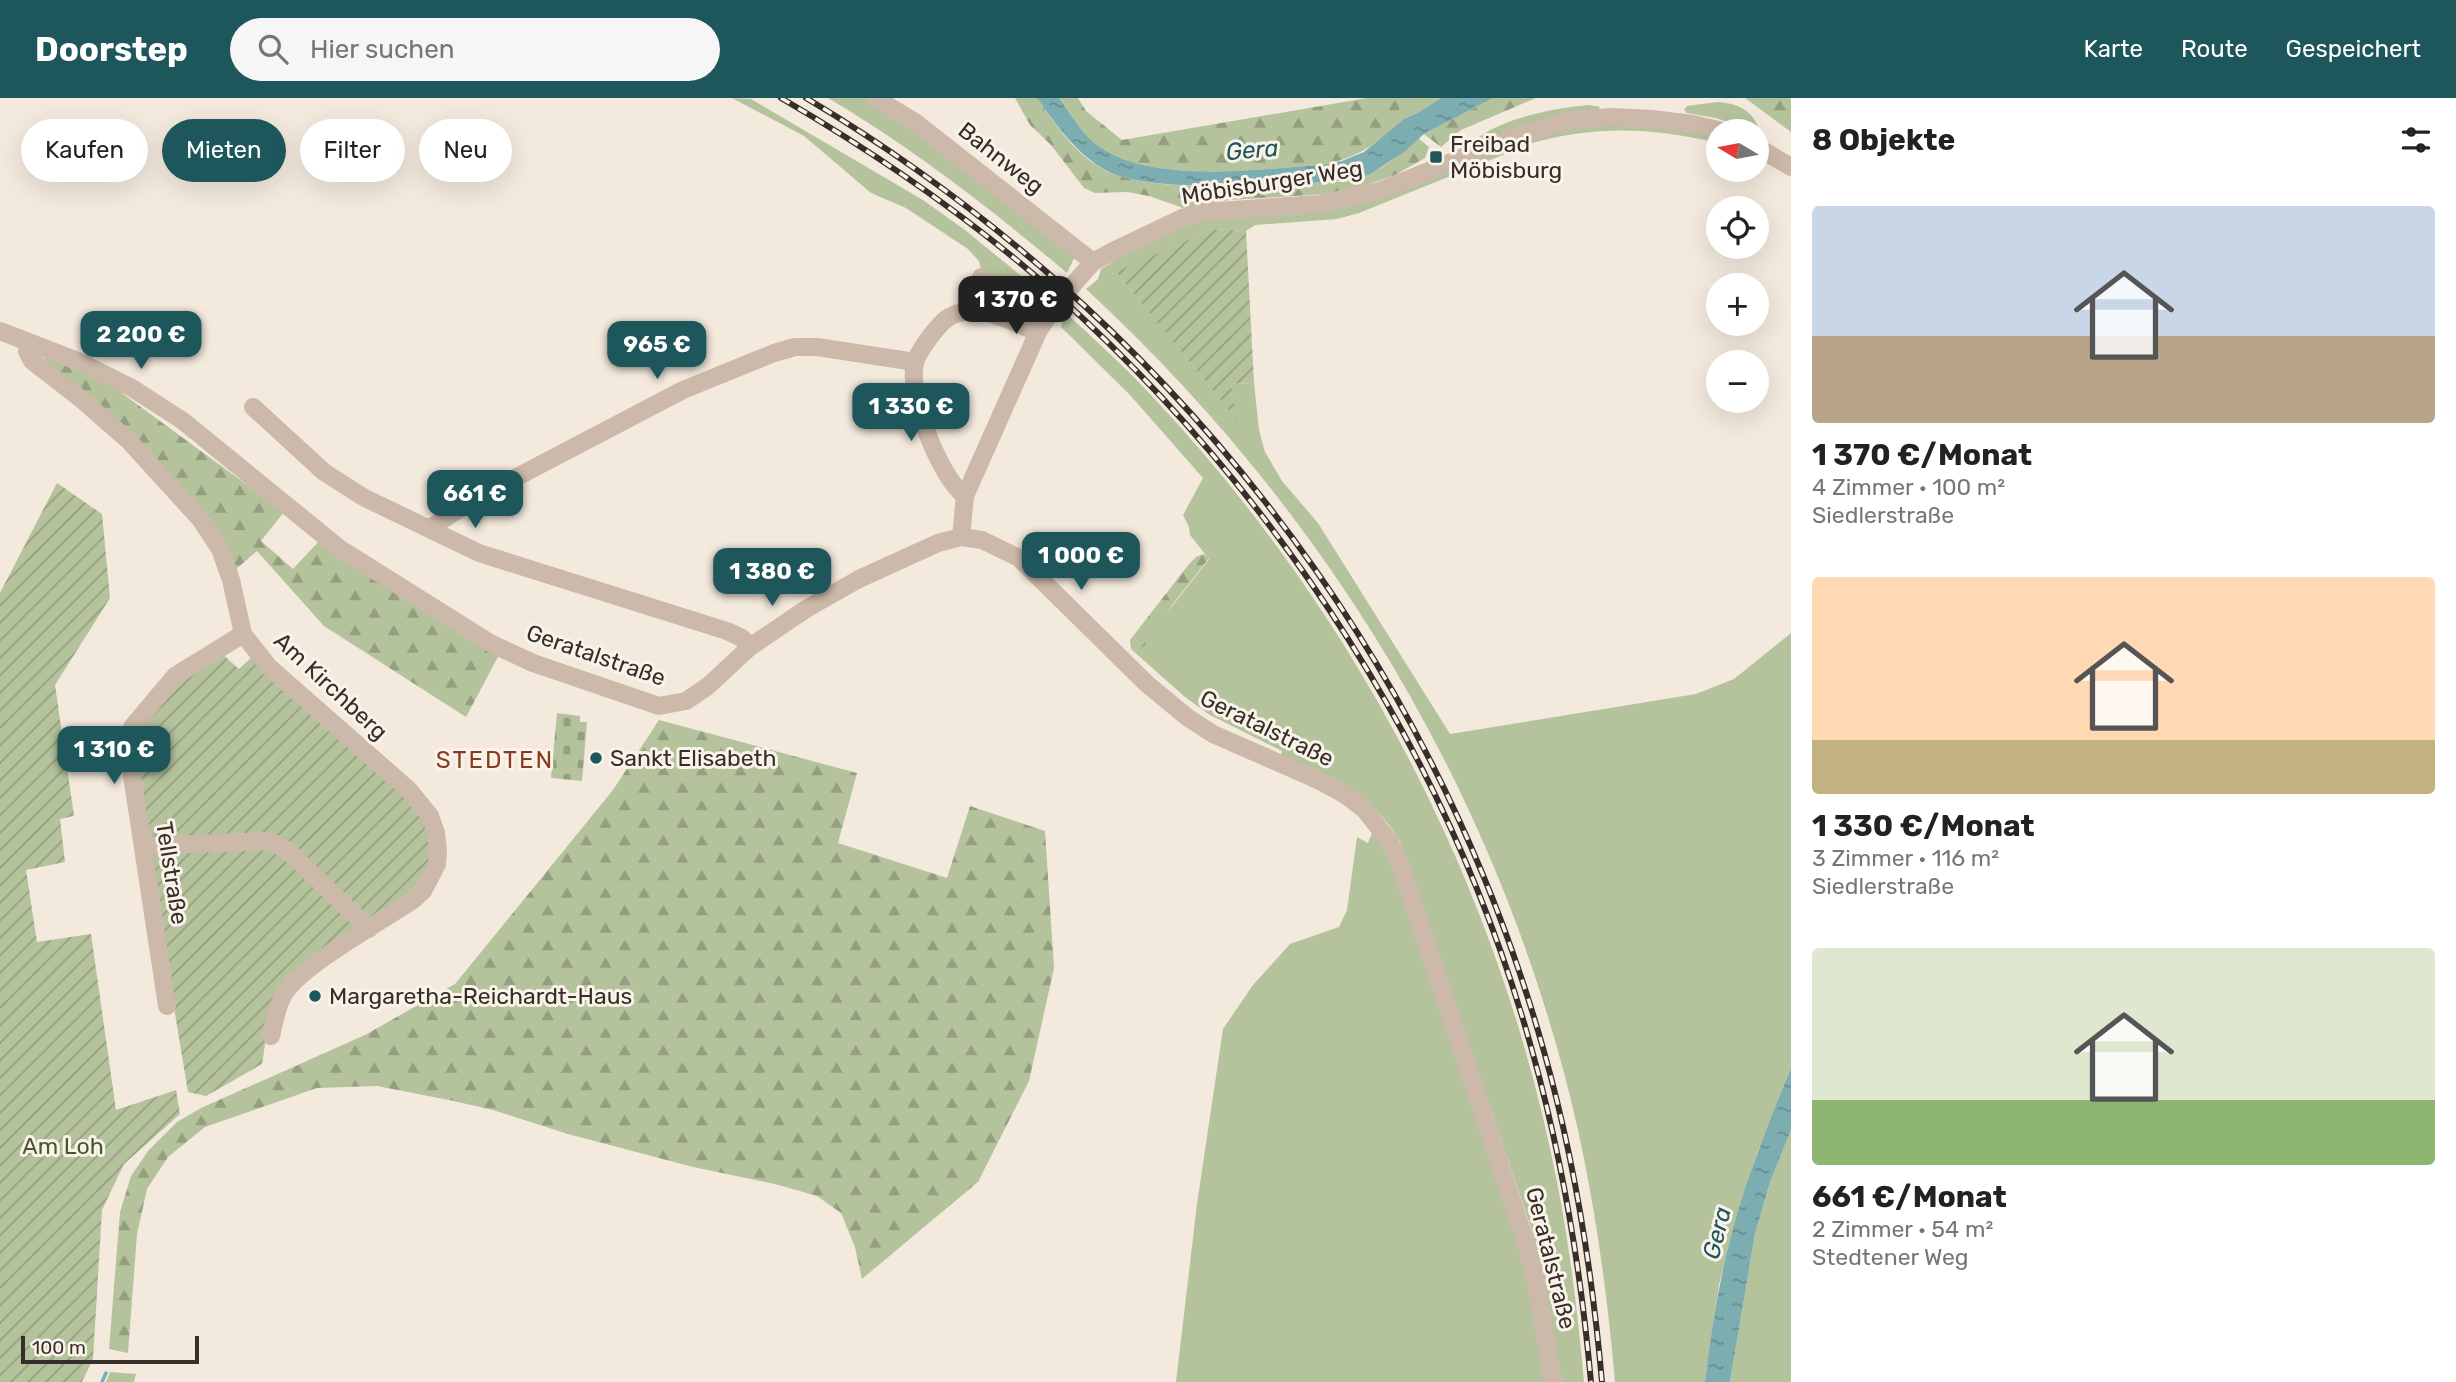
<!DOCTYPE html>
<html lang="de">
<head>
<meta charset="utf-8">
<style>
  body { margin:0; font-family:Rubik,sans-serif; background:#f6f6f6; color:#222; height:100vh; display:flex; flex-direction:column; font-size:26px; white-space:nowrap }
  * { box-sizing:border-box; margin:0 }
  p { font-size:23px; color:#767676 }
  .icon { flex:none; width:38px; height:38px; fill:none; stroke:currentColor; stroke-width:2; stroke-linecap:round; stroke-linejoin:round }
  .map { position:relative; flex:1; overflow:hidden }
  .drawer { display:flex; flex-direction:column; background:#fff; width:665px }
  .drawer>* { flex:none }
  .hud { position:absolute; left:21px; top:21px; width:665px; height:63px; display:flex; gap:14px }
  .needle { width:46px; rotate:280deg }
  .fabs { position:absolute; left:1706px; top:21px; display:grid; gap:14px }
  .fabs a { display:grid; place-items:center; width:63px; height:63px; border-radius:50%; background:#fff; box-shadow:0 7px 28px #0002; font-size:35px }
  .scale { position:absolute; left:21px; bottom:18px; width:178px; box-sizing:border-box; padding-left:7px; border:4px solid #382e29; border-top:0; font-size:19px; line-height:24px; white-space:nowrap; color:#382e29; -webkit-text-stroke:5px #faf3ea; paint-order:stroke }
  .price { position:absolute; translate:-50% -60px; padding:0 16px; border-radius:14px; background:#1d565b; color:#fff; font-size:23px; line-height:46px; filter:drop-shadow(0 2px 4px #0008) }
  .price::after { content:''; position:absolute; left:50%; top:42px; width:21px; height:16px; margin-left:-10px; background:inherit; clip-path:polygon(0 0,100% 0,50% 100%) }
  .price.current { background:#222; color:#fff }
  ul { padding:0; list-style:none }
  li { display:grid; align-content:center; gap:14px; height:371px; padding:0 21px }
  li span { display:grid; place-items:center; height:217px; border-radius:7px; color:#555 }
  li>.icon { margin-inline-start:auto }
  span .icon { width:126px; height:126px; fill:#fffc; stroke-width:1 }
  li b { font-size:30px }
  h2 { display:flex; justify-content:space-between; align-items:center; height:84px; padding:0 21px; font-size:30px }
  .tag { padding:0 24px; border-radius:32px; background:#fff; box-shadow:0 7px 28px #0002; font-size:24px; line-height:63px }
  .tag.current { background:#1d565b; color:#fff }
  header { display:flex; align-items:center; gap:42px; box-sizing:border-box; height:98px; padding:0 35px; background:#1d565b; color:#fff }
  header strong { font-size:33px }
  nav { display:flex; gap:38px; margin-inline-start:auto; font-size:24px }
  .search { width:490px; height:63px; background:#f6f6f6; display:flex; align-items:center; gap:18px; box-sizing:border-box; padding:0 24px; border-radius:38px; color:#767676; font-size:26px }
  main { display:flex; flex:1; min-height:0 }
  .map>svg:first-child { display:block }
  .green { fill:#b5c39d }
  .forest { fill:url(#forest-firs) }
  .cemetery { fill:url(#cemetery-stones) }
  .garden { fill:url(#garden-furrows) }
  .water { fill:url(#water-ripples) }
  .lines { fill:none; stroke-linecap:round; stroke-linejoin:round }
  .stream { stroke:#7cadb1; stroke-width:3.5 }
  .minor { stroke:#ccb9a9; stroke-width:18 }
  .rail-casing { stroke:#382e29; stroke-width:6 }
  .rail { stroke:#faf3ea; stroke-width:3.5; stroke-dasharray:10; stroke-linecap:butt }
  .poi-dot { fill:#1d565b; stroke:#faf3ea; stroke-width:2.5 }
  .labels { text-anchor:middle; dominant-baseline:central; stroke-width:6; stroke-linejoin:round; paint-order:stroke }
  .poi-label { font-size:23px; fill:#382e29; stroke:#faf3ea; text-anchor:start }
  .street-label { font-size:23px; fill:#382e29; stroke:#faf3ea }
  .park-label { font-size:23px; fill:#47572c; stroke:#faf3ea }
  .water-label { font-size:24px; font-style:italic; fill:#1d565b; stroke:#faf3ea }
  .neighbourhood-label { font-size:24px; letter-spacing:2px; fill:#893b20; stroke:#faf3ea }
</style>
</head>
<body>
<header>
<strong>Doorstep</strong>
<div class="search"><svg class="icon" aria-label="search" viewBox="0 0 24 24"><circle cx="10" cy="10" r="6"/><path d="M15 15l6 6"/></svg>Hier suchen</div>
<nav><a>Karte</a><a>Route</a><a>Gespeichert</a></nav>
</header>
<main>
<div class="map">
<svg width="1791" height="1284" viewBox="0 0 1791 1284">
  <defs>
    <pattern id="forest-firs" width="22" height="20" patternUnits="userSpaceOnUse" patternTransform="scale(1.75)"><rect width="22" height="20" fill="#b5c39d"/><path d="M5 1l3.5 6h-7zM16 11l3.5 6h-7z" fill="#949f80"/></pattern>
    <pattern id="cemetery-stones" width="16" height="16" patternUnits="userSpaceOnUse" patternTransform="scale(1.75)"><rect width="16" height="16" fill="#b5c39d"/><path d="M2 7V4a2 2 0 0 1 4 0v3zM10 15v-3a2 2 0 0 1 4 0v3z" fill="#949f80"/></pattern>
    <pattern id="garden-furrows" width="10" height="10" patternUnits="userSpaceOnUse" patternTransform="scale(1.75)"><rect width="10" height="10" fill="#b5c39d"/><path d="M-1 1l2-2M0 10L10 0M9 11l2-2" fill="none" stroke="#949f80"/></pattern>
    <pattern id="water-ripples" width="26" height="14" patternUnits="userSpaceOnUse" patternTransform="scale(1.75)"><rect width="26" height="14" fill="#7cadb1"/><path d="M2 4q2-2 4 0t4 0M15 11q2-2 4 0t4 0" fill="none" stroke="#678d90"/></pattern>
  </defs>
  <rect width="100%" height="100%" fill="#f3e9dd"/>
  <g class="green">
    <polygon points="732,0 751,1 923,102 965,132 1047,199 1033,217 994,202 987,195 979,163 968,151 906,110 871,95 804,38"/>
    <path d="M828,0H870L1077,154L1067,175C991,111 914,51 828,0Z"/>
    <polygon points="1399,0 1441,0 1419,14 1404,21 1399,20"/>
    <path d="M1717,4C1735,5 1752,11 1758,29L1755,33L1716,20L1687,15L1684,12L1687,8Z"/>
    <path d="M1589,7L1600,9L1597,13L1469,47C1496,21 1553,10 1589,7Z"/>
    <path d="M1651,27L1718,38V45C1652,30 1599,27 1532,45L1359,115L1337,121L1255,127L1246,133L1213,131L1117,175L1236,320L1231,286L1254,285L1259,332L1265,354L1282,383L1318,425L1450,636L1696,596L1734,581L1791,535V970L1757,1055L1730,1142L1719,1187L1705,1284H1615C1605,1170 1588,1056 1556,946C1472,653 1309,397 1086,191L1098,181L1101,171L1135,150L1204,120L1286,114L1573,28Z"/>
    <path d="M1066,215C1094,241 1123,267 1150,296C1355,513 1500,790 1557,1084C1570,1150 1578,1217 1584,1284H1562L1541,1173L1530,1127L1400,743C1368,693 1335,679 1281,657L1282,653L1210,617L1185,599L1131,551L1138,552L1209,461L1190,437L1189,429L1183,417L1203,380L1130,297L1061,229Z"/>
    <polygon points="1374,730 1386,751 1528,1177 1547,1284 1176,1284 1197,1106 1223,931 1253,887 1290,846 1339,829 1347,812 1357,739 1368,745"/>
    <polygon points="1791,1032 1791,1284 1730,1284 1755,1136 1770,1084"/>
    <polygon points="110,1274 136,1276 134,1284 106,1284"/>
  </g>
  <g class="forest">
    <path d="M1015,0H1037C1057,29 1078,61 1111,75C1159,94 1251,88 1303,85C1322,84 1343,85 1361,79C1383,72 1402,55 1418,40L1429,49L1425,60L1395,77L1355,91L1326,96L1230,102L1183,110L1149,98L1127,94L1095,95L1084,90L1051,47L1030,27Z"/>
    <path d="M1059,0H1078L1086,13L1122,42L1367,0H1399V19L1404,21C1373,47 1362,59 1321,67C1259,71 1153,86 1100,49C1083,38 1071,16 1059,0Z"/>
    <polygon points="1493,0 1536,0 1461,32 1441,49 1424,36"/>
    <polygon points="1745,0 1789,0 1791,1 1791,34"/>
    <polygon points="41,254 115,290 284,414 261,443 293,471 320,442 499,557 466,619 324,528 257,453 235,472 135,340 45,262"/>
    <polygon points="1204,456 1209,460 1173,506 1147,546 1138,552 1131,551 1130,542 1189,466 1196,459"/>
    <polygon points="659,622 857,675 838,745 947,780 970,708 1045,733 1054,870 1029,983 978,1084 862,1181 855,1149 841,1115 817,1098 775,1086 693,1069 568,1036 493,1012 449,1002 377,988 317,990 205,1029 168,1059 147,1091 137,1136 128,1255 109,1251 120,1114 131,1078 148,1053 177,1024 201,1010 365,937 455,886 613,692"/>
  </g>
  <polygon class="cemetery" points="557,615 580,618 580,624 587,624 582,683 551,680"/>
  <g class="garden">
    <polygon points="1213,131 1246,133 1254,285 1231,286 1237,322 1116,174"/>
    <polygon points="57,385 102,416 110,500 55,587 74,718 60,721 65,764 26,772 37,844 91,836 116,1012 176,992 180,1016 124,1066 102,1112 93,1261 82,1284 0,1284 0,495"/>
    <polygon points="221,555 239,571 253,558 259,567 416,710 426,724 432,757 424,782 377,821 362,818 287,744 147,741 134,640 173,587"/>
    <polygon points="278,751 356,828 320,856 268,927 262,966 206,998 188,994 148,753"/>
  </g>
  <g class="water">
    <path d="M1037,0H1059C1071,16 1083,38 1100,49C1153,86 1259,71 1321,67L1342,63L1364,54L1404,21L1419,14L1441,0H1493L1424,36L1404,54L1372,75L1358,81C1303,87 1153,97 1107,73C1076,56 1057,28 1037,0Z"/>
    <path d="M1791,970V1032L1770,1084L1755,1136L1730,1284H1705C1711,1236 1718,1188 1730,1142C1745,1083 1768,1026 1791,970Z"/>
  </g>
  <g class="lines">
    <polyline class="stream" points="102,1284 106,1275"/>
    <g class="minor">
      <polyline points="875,0 915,24 1093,164"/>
      <polyline points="1757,49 1791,69"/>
      <polyline points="981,179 981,213"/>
      <polyline points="0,233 80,264 132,290 183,323 339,450 492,546 533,565 659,608 686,603 708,588 750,549 806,511 859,481 938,445 961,439 982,442 1019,460 1147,586 1187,619 1213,636 1320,683 1344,696 1364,711 1390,744 1400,766 1521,1130 1534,1175 1553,1284"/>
      <path d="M28,245L27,253L32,263L81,301L129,343L201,422L220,451L231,482L243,536L269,569L409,692L430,718L436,735L438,752L437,766L423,793L413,802C382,823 302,867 284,896C277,908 274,924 271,938"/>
      <polyline points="253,309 324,374 363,399 479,455 727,533 742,540 750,549"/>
      <path d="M965,398C940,380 907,296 915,265C918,253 940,223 951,218C958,214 969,213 977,213C993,213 1023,229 1038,234"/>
      <polyline points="430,430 475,401 683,292 774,255 795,249 817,249 915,264"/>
      <polyline points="961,439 965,398 1038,234 1056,206 1093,164 1117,151 1182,120 1203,114 1319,106 1379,93 1505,42 1572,22 1611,19 1652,21 1693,26 1722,33"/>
      <polyline points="143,748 269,743 287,752 369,831"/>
      <polyline points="167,908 128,651 132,629 175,578 243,536"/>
    </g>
    <defs>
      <g id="rail">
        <path d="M781,0C877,56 970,120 1053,193C1280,396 1452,662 1533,956C1563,1064 1581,1173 1591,1284"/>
        <path d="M806,0C1162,212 1430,550 1543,950C1574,1059 1592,1171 1602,1284"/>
      </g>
    </defs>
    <use href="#rail" class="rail-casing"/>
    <use href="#rail" class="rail"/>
  </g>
  <g class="poi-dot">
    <rect x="1429" y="52" width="14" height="14" rx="3.5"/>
    <circle cx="596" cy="660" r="7"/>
    <circle cx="315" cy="898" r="7"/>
  </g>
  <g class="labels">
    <g class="poi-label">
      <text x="1450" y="46">Freibad<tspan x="1450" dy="26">Möbisburg</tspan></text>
      <text x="610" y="660">Sankt Elisabeth</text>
      <text x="329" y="898">Margaretha-Reichardt-Haus</text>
    </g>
    <g class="street-label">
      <text transform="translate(1001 60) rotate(38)">Bahnweg</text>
      <text transform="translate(1272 84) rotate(-9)">Möbisburger Weg</text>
      <text transform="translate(596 557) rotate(19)">Geratalstraße</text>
      <text transform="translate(331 588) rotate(43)">Am Kirchberg</text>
      <text transform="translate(1267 630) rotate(26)">Geratalstraße</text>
      <text transform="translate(172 775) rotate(81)">Tellstraße</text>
      <text transform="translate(1551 1160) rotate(76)">Geratalstraße</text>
    </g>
    <g class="park-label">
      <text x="63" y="1048">Am Loh</text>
    </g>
    <g class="water-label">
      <text transform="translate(1252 52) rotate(-5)">Gera</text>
      <text transform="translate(1717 1135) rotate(-76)">Gera</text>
    </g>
    <g class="neighbourhood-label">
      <text x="495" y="662">STEDTEN</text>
    </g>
  </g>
</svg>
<div class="fabs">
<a><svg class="needle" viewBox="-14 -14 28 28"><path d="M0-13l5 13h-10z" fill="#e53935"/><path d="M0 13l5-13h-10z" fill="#767676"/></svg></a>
<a><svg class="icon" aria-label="locate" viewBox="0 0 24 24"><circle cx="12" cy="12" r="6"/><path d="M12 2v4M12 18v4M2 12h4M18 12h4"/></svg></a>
<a>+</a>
<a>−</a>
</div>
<div class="scale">100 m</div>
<b class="price current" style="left:1016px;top:238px">1 370 €</b>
<b class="price" style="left:141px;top:273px">2 200 €</b>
<b class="price" style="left:657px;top:283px">965 €</b>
<b class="price" style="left:911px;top:345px">1 330 €</b>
<b class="price" style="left:475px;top:432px">661 €</b>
<b class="price" style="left:1081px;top:494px">1 000 €</b>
<b class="price" style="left:772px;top:510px">1 380 €</b>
<b class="price" style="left:114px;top:688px">1 310 €</b>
<div class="hud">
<a class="tag">Kaufen</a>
<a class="tag current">Mieten</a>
<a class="tag">Filter</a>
<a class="tag">Neu</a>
</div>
</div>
<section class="drawer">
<h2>8 Objekte<svg class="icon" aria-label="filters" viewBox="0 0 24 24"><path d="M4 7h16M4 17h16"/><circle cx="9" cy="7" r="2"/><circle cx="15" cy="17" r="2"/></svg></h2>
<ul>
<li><span style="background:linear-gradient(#c9d6e8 60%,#b9a48a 0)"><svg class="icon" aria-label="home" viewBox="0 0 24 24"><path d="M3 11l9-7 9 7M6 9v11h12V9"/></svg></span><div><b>1 370 €/Monat</b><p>4 Zimmer · 100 m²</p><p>Siedlerstraße</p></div></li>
<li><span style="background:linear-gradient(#ffd9b3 75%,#c2b280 0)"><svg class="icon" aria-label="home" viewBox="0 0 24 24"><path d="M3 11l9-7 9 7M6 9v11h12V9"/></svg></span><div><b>1 330 €/Monat</b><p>3 Zimmer · 116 m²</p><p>Siedlerstraße</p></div></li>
<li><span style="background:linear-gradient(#dfe7d0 70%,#8fb573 0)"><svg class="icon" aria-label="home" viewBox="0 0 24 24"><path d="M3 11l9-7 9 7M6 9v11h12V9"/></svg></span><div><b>661 €/Monat</b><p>2 Zimmer · 54 m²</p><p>Stedtener Weg</p></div></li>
</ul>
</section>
</main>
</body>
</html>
